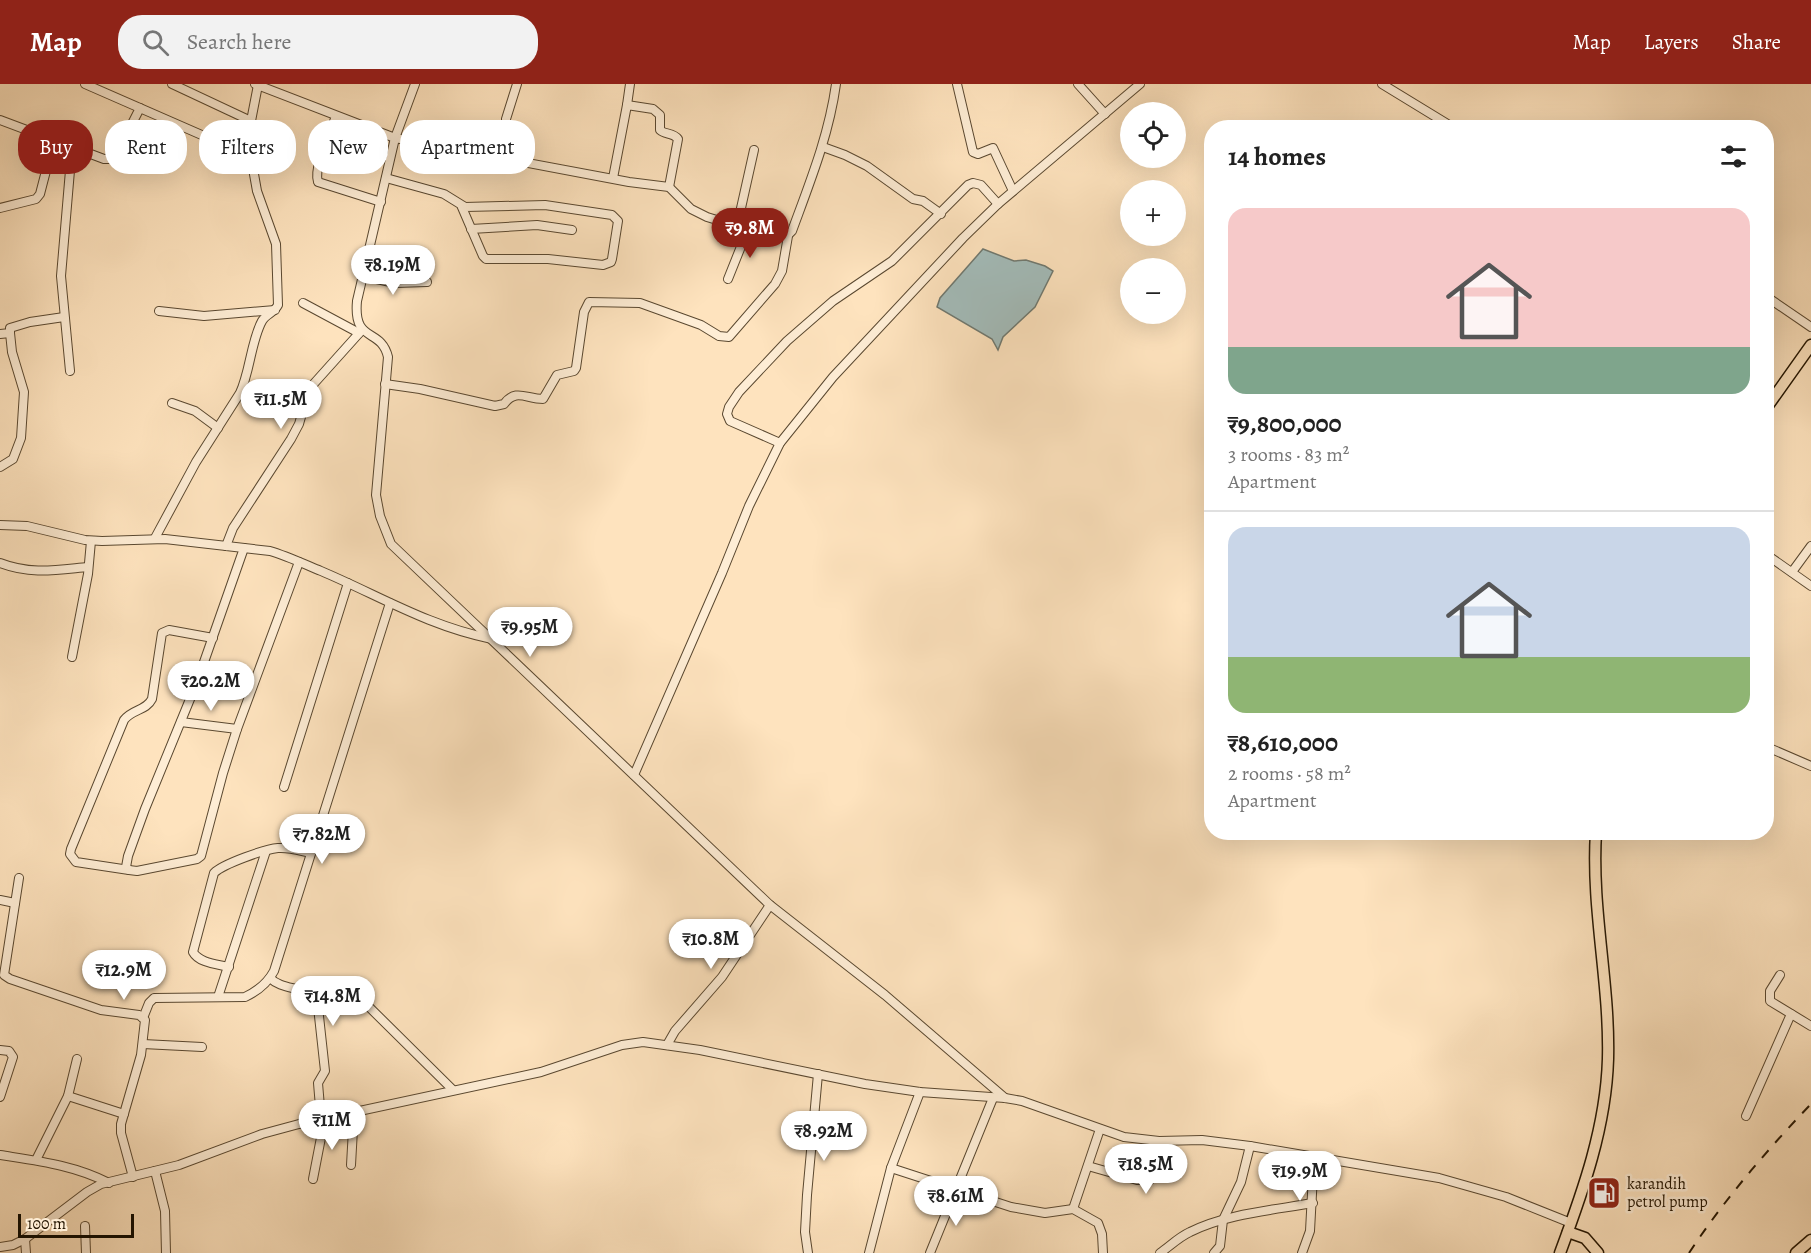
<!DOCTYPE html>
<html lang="en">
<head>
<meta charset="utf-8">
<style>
  body { margin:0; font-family:Alegreya,serif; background:#f2f2f2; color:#222; height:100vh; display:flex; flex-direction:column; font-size:22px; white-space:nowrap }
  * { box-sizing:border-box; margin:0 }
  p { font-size:20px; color:#767676 }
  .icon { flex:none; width:33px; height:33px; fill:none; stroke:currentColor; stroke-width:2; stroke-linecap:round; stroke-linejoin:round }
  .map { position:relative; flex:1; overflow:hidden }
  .details { position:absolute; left:1204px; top:36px; width:570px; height:720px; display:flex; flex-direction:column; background:#fff; border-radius:24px; box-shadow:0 6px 24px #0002 }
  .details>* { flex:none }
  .top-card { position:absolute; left:18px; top:36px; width:570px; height:54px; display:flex; gap:12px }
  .tools { position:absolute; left:1120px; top:18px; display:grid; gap:12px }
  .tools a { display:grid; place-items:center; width:66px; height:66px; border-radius:50%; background:#fff; box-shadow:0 6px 24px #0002; font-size:30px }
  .scale { position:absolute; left:18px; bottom:15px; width:116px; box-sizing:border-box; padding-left:6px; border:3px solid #241501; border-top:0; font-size:16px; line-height:21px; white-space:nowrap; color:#241501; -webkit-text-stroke:4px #feedd5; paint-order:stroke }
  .price { position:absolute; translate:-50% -51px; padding:0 14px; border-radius:21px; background:#fff; color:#222; font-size:20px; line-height:39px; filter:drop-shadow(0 2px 3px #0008) }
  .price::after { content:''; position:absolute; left:50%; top:36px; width:18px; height:14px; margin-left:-9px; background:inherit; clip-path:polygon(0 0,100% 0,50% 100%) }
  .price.active { background:#8f2418; color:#fff }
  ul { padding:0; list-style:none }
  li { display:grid; align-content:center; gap:12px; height:318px; padding:0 24px }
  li+li { border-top:2px solid #e0e0e0 }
  li span { display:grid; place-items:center; height:186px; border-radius:18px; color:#555 }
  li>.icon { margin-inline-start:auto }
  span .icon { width:108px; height:108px; fill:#fffc; stroke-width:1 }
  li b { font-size:26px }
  h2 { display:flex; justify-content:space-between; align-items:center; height:72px; padding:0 24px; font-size:26px }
  .chip { padding:0 21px; border-radius:24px; background:#fff; box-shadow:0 6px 24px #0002; font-size:21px; line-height:54px }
  .chip.active { background:#8f2418; color:#fff }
  header { display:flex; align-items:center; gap:36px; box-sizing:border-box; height:84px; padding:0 30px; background:#8f2418; color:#fff }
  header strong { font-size:28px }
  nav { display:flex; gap:33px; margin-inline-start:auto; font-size:21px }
  .search { width:420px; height:54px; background:#f2f2f2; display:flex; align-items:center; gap:15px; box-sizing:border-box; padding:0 21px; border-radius:24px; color:#767676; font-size:22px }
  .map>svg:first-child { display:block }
  .water { fill:#a3bcba; stroke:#707970; stroke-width:1.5 }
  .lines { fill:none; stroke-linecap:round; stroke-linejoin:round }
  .minor-casing { stroke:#5a4830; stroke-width:10 }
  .major-casing { stroke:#241501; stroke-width:13 }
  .minor { stroke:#feedd5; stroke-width:8 }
  .major { stroke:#fee3be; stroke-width:10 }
  .rail { stroke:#241501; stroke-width:2; stroke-dasharray:10 10; stroke-linecap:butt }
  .labels { text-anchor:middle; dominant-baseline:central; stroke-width:5; stroke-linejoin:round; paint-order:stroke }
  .poi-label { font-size:16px; fill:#241501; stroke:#feedd5; text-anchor:start }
</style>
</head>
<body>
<header>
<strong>Map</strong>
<div class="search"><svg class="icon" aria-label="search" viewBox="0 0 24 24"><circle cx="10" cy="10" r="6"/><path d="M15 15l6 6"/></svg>Search here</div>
<nav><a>Map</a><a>Layers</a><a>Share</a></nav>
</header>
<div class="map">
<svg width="1811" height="1169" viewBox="0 0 1811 1169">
  <rect width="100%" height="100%" fill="#fee3be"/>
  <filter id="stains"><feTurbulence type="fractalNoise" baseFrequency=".00333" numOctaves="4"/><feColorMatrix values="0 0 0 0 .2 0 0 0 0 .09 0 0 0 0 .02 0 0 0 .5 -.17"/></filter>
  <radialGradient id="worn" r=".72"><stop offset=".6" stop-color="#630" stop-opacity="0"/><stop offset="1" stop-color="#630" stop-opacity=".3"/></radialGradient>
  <polygon class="water" points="983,165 1014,177 1026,176 1045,182 1053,187 1035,223 1003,253 998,266 992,255 937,223 940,214"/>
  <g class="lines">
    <defs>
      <g id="minor">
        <polyline points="85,0 252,73"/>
        <polyline points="172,0 251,37"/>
        <path d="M255,0L395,54L629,98L669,103L691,125L707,133L772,153C781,153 786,154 792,147C810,98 829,51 836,0"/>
        <path d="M415,0L395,54L357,217C353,260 381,243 388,273L376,411L380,432L391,460L770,821L885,911L1005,1014"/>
        <polyline points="957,0 973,68 978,70 993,64 1013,107"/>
        <polyline points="1078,0 1105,30"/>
        <polyline points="1382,0 1454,44"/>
        <polyline points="627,21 630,0"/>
        <path d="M336,32C331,47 313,83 318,98L381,118"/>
        <polyline points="0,36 104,75 111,75 115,73 140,24"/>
        <polyline points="823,63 845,71 867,82 913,115 923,117 941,130"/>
        <polyline points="504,73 506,35 517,0"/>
        <polyline points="386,94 444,110 465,123 545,121 612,131 618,137 612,175 611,178 603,181 548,175 486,175 483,172 461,121"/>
        <path d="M613,94L627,21L653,25L660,31V46C665,51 673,48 678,55L669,103"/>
        <polyline points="0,124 36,115 40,110 54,56"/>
        <polyline points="737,142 754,66"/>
        <polyline points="471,145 537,141 572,146"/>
        <polyline points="363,192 395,199 427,198"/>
        <polyline points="728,195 748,145"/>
        <polyline points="1767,213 1811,243"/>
        <polyline points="303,219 359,249"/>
        <polyline points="159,227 204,232 275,226"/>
        <polyline points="0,250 10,249 10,244 30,238 64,233"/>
        <polyline points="70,287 61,192 72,63"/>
        <path d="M385,300L420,305L495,322L504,320C516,304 526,315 543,315L557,291L574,287L576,284L584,228L589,218L640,219L701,241L719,252L729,253L775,200L782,187L788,152"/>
        <polyline points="172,319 195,327 218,344"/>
        <polyline points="780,359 730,337 727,330 729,323 739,308 787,257 833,217 892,177 968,101 973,99 981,101 998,120"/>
        <polyline points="0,383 13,375 21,354 24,308 12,268 10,249"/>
        <path d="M0,441L27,442L85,456L102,457L165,455L270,467C287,472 304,480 321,487C380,512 428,542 492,555"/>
        <path d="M155,454L196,378L240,309C250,288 251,257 262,237C266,230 274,229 278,221L276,160L257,107L252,79L251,37L258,1"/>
        <polyline points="226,462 233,444 291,355 299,340 309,305 362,246"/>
        <polyline points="244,464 197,598 145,725 128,772 126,783 129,786 137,787 197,775 201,772 223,689 237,645 299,478"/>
        <polyline points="1767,471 1811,502"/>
        <path d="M0,479C31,491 56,486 88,483"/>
        <polyline points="1792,488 1811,462"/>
        <polyline points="72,573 88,490 91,457"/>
        <polyline points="181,638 237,645"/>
        <polyline points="1767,663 1811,682"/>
        <polyline points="634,691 722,489 749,422 780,359 833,293 963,154 998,120 1140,0"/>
        <polyline points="284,703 348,499"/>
        <path d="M129,786L76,778L70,770L71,765L124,636C132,625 146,627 152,615L162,549L169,546L213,554"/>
        <polyline points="19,794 4,891 10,895 101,926 139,931 145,936 141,971 121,1040 121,1049 133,1093"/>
        <polyline points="0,816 15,819"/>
        <path d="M229,883C217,880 199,879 193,868L214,789C223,780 265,765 278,764C289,763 301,767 311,769"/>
        <polyline points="1780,891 1770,907 1770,917 1811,942"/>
        <path d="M270,894C282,906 301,902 317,914L325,987L318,999L321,1035"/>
        <polyline points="308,907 362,916 453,1006"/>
        <polyline points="218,913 266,767"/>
        <path d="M143,934L149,919L154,914L245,913C258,907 267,900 274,887L390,519"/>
        <polyline points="143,960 202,963"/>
        <polyline points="667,961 675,947 722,893 770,821"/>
        <polyline points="0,966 9,967 13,973 0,1013"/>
        <polyline points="68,1012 124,1030"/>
        <polyline points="1746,1032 1791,930"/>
        <path d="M0,1071C38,1077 74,1081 109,1099"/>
        <polyline points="36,1076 68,1012 77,975"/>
        <polyline points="351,1081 354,1027"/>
        <polyline points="1088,1082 1137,1096 1150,1096 1157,1087 1164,1057"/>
        <polyline points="891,1084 1011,1123 1045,1129 1073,1125 1098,1139 1102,1150 1103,1169"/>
        <polyline points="155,1087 165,1127 166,1169"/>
        <polyline points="313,1095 325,1033"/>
        <polyline points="1073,1125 1100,1045"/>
        <polyline points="85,1142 86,1169"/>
        <polyline points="25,1155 26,1169"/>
        <polyline points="0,1163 13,1161 25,1155 87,1108 101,1100 179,1081 262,1050 299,1040 541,988 622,961 643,958 700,966 865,1000 920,1008 1005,1014 1022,1017 1124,1053 1159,1057 1202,1056 1250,1062 1439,1094 1506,1113 1571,1139"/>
        <polyline points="808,1169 805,1148 807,1111 818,990"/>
        <polyline points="869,1169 891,1084 920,1008"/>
        <polyline points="930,1169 993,1014"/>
        <path d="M1160,1169C1170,1162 1179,1153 1190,1148C1225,1130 1274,1126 1313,1119"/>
        <polyline points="1214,1169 1220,1162 1223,1136 1241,1098 1250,1062"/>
        <polyline points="1302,1169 1310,1147 1314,1072"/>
      </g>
      <g id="major">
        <polyline points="1767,323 1811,261"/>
        <polyline points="1568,1148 1585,1154 1598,1169"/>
        <path d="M1560,1169C1583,1107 1606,1043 1608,975C1610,899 1591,825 1596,748"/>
        <polyline points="1796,1169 1811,1156"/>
      </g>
    </defs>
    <use href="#minor" class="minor-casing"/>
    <use href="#major" class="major-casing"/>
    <use href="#minor" class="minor"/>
    <use href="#major" class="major"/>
    <path class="rail" d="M1689,1169C1724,1116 1767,1066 1811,1020"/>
  </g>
  <defs>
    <symbol id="fuel-square" viewBox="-11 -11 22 22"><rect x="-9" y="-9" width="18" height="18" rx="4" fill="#8f2418" stroke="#feedd5"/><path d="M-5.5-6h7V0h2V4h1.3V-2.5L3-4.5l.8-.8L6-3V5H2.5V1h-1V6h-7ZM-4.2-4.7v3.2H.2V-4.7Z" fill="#fff"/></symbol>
  </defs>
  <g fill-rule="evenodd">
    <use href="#fuel-square" x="1585" y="1090" width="38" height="38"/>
  </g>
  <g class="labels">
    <g class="poi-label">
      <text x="1627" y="1100">karandih<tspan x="1627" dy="18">petrol pump</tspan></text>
    </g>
  </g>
  <rect width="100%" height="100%" filter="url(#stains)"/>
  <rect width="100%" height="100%" fill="url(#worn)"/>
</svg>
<div class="tools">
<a><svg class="icon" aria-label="locate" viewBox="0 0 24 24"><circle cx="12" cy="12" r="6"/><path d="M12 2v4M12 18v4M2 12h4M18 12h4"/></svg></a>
<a>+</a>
<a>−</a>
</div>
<div class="scale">100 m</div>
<b class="price active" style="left:750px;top:175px">₹9.8M</b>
<b class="price" style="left:393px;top:212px">₹8.19M</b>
<b class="price" style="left:281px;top:346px">₹11.5M</b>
<b class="price" style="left:530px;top:574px">₹9.95M</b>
<b class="price" style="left:211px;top:628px">₹20.2M</b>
<b class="price" style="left:322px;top:781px">₹7.82M</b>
<b class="price" style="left:711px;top:886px">₹10.8M</b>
<b class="price" style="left:124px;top:917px">₹12.9M</b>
<b class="price" style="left:333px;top:943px">₹14.8M</b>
<b class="price" style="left:332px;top:1067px">₹11M</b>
<b class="price" style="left:824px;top:1078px">₹8.92M</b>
<b class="price" style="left:1146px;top:1111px">₹18.5M</b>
<b class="price" style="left:1300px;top:1118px">₹19.9M</b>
<b class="price" style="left:956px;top:1143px">₹8.61M</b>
<div class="top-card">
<a class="chip active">Buy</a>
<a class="chip">Rent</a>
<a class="chip">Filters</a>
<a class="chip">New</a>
<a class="chip">Apartment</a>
</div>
<section class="details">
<h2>14 homes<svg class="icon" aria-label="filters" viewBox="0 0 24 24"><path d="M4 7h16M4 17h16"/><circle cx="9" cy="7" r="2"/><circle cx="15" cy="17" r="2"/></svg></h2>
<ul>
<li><span style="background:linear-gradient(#f6c9c9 75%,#7fa58c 0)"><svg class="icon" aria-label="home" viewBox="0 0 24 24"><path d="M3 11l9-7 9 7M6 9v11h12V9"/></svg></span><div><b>₹9,800,000</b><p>3 rooms · 83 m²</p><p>Apartment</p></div></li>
<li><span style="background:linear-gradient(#c9d6e8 70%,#8fb573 0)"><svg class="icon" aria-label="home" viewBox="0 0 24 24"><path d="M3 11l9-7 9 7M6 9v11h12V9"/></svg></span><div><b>₹8,610,000</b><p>2 rooms · 58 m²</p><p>Apartment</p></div></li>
</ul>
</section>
</div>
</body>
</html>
